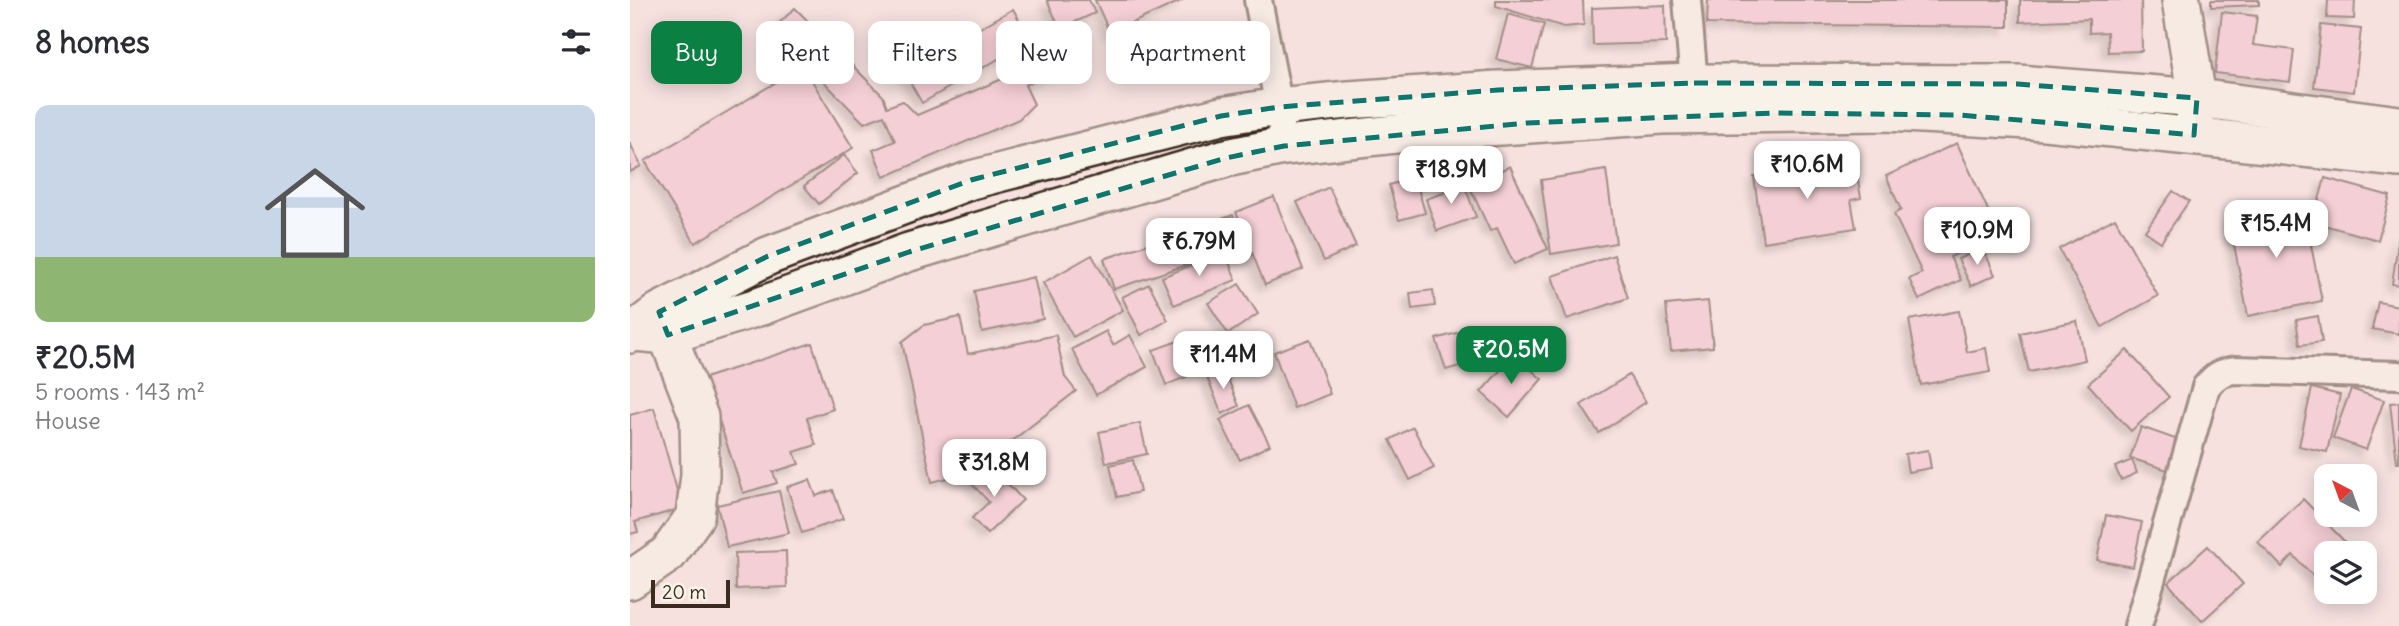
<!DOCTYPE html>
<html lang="en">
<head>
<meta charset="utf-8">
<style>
  body { margin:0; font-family:Delius,sans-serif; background:#f2f2f3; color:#2b2b33; height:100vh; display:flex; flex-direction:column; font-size:26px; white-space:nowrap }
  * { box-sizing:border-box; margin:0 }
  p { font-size:23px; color:#7c7c81 }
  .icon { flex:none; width:38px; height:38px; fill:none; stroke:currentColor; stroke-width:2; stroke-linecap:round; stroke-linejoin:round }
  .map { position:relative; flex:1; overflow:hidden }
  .panel { display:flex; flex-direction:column; background:#fff; width:630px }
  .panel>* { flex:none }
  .top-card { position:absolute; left:21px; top:21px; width:665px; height:63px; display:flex; gap:14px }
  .needle { width:46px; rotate:319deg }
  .tools { position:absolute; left:1684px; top:464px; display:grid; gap:14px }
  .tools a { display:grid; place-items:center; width:63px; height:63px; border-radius:14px; background:#fff; box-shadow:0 4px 18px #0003; font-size:35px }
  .scale { position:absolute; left:21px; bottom:18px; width:79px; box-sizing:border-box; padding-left:7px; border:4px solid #3b2a1e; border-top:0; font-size:19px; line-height:24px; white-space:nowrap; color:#3b2a1e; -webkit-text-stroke:5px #f7f3e8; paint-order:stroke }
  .price { position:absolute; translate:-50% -60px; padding:0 16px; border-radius:14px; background:#fff; color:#222; font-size:23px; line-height:46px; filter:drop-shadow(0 2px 4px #0008) }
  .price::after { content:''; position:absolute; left:50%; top:42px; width:21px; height:16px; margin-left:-10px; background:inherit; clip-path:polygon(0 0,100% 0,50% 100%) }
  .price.selected { background:#0b8043; color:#fff }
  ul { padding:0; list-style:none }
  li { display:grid; align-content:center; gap:14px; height:371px; padding:0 35px }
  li+li { border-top:2px solid #e1e1e2 }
  li span { display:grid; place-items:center; height:217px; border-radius:14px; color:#555 }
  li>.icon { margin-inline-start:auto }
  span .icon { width:126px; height:126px; fill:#fffc; stroke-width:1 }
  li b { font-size:30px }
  h2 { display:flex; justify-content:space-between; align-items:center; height:84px; padding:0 35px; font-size:30px }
  .tag { padding:0 24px; border-radius:14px; background:#fff; box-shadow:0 4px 18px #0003; font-size:24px; line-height:63px }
  .tag.selected { background:#0b8043; color:#fff }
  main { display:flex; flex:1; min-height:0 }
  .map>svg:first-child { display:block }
  .building { fill:#f2b8c9; stroke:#3b2a1e; stroke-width:2; filter:url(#shadow) }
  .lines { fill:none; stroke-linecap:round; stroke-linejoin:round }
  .street-casing { stroke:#3b2a1e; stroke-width:32 }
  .secondary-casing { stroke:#3b2a1e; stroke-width:42 }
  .street { stroke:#f7f3e8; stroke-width:26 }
  .secondary { stroke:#f7f3e8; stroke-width:37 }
  .marked { fill:none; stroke:#0f766e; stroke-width:5; stroke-dasharray:14 9; stroke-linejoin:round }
</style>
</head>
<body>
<main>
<section class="panel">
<h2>8 homes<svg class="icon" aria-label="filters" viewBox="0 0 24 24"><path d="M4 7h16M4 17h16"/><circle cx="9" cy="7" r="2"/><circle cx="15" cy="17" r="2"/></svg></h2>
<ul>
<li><span style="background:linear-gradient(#c9d6e8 70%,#8fb573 0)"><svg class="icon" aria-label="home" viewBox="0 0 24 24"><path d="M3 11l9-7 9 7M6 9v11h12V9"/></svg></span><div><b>₹20.5M</b><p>5 rooms · 143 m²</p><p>House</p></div></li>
</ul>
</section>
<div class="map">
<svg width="1769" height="626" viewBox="0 0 1769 626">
  <defs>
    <filter id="shadow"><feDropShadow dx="-6" dy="6" stdDeviation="3.5" flood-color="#0004"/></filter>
  </defs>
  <rect width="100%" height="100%" fill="#f6e1df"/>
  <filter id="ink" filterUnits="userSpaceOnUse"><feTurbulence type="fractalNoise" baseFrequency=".0143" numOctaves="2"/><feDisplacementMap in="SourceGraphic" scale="14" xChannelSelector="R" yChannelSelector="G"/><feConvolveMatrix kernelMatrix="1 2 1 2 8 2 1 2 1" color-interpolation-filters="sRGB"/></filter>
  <g filter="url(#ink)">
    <g class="building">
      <polygon points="417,0 459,0 465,13 430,29"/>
      <polygon points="465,0 553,0 480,33"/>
      <polygon points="866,0 953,0 954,25 934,27 866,6"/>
      <polygon points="1078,0 1378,0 1378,27 1077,24"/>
      <polygon points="1390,0 1511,0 1512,51 1478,52 1477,32 1459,33 1459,19 1390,22"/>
      <polygon points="1581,0 1629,0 1629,5 1581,7"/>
      <polygon points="1698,0 1725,0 1724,19 1697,18"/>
      <polygon points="1035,5 1036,43 963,45 962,8"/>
      <polygon points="165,8 253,96 257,107 273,101 287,115 389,72 401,60 427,49 432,63 421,74 395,85 404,104 389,119 254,177 243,150 265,141 254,115 234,123 143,29"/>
      <polygon points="383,9 401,40 292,103 274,72"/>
      <polygon points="1592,12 1627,16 1623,45 1664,50 1660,82 1585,73"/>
      <polygon points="878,14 914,24 902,68 866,59"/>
      <polygon points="1691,25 1731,29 1724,92 1684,87"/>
      <polygon points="173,66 223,148 65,243 15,161"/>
      <polygon points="0,143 11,166 0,172"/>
      <polygon points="1327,143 1369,234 1320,257 1331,280 1289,300 1279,279 1292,273 1264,214 1271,210 1256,176"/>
      <polygon points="214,155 228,173 189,204 174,186"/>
      <polygon points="1225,161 1231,198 1221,200 1226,228 1133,242 1124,177"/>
      <polygon points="880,166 918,249 884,264 867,228 860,231 839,185"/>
      <polygon points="976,170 986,243 921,254 911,180"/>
      <polygon points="785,177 795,213 769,220 759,185"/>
      <polygon points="832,178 846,217 807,231 796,199 816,192 814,185"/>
      <polygon points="1695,178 1760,196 1748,240 1683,222"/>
      <polygon points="699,187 726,246 694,261 667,202"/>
      <polygon points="1543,191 1559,201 1531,242 1515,231"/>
      <polygon points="644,197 673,269 635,285 606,212"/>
      <polygon points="1673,204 1692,301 1618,316 1599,219"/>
      <polygon points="603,215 613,246 484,289 474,259"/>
      <polygon points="1485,218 1528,296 1472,327 1429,249"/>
      <polygon points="1769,235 1769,285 1762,284"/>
      <polygon points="1353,248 1365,275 1341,286 1328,259"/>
      <polygon points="595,252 606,280 544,305 532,277"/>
      <polygon points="462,255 493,310 443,337 413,283"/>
      <polygon points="984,255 998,298 937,319 922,276"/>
      <polygon points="404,277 413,319 352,332 344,291"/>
      <polygon points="519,284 538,320 511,335 492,297"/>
      <polygon points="609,284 628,314 598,334 578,303"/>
      <polygon points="803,290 805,306 782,309 780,293"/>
      <polygon points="1078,301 1083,347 1041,351 1036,305"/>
      <polygon points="1748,302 1769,306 1769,334 1742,329"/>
      <polygon points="1329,311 1337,352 1356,348 1360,372 1291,385 1279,320"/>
      <polygon points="1688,316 1692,342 1670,345 1666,320"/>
      <polygon points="330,317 338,354 426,335 435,377 446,391 370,450 348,455 318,478 302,482 272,342 294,325"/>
      <polygon points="1447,321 1455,360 1399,372 1390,333"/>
      <polygon points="476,331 483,345 500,335 517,367 466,395 442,349"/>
      <polygon points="830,332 839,363 816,370 806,339"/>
      <polygon points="680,339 700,394 664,408 644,352"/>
      <polygon points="548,341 561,375 536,385 523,350"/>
      <polygon points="182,343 203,409 177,418 186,445 164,452 169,464 143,472 147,483 113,493 75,378"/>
      <polygon points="1497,350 1539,397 1501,431 1458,384"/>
      <polygon points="884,355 912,379 879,417 851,392"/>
      <polygon points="594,369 609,406 592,414 577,377"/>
      <polygon points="999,375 1016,402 969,433 951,405"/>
      <polygon points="1682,388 1710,395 1697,452 1669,446"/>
      <polygon points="1721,389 1754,400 1736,450 1703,438"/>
      <polygon points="1769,402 1769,463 1767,463 1760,403"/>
      <polygon points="619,405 640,445 610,460 590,420"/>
      <polygon points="24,408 52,508 5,522 8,532 0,534 0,415"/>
      <polygon points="510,423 517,454 476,463 469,432"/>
      <polygon points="783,427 804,468 780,480 760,440"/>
      <polygon points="1511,427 1554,442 1544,472 1500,458"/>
      <polygon points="1298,450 1301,468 1278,472 1275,454"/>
      <polygon points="503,460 510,492 487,497 480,465"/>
      <polygon points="1502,460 1507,473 1491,480 1485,467"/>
      <polygon points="359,464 393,500 357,534 342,518 359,502 340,482"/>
      <polygon points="180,480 186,496 203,490 213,519 172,533 157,487"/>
      <polygon points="149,491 159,533 97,547 87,505"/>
      <polygon points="1673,499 1725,552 1696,553 1696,580 1691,584 1663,555 1652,567 1628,542"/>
      <polygon points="1476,515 1512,522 1503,567 1467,560"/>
      <polygon points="1578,546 1613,584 1572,621 1538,583"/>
      <polygon points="156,551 157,587 106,589 105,553"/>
    </g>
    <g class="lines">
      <defs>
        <g id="street">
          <polyline points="628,0 649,107 654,146"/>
          <polyline points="1057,0 1064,83"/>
          <path d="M1508,626L1576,387C1585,376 1591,372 1605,370L1769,375"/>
        </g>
        <g id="secondary">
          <polyline points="1551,0 1567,98 1565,120"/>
          <polyline points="5,332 38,335 131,306 279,252 596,158 654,146 784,132 1032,115 1256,112 1415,121 1769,158"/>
          <polyline points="0,334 29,312 138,256 341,180 591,116 649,107 718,100 868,90 1064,83 1388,84 1567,98 1769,125"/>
          <polyline points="0,580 38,554 65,516 70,475 69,417 29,313"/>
        </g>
      </defs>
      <use href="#street" class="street-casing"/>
      <use href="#secondary" class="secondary-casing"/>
      <use href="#street" class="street"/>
      <use href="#secondary" class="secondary"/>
    </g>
  </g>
  <path d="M0 0H1769V626H0ZM1064,83L1388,84L1567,98L1564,135L1330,115L1143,113L897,123L654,146L596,158L279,252L38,335L29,312L138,256L341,180L591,116L649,107L868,90Z" fill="#f6e1df" fill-opacity=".55" fill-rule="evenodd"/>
  <path class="marked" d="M1064,83L1388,84L1567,98L1564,135L1330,115L1143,113L897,123L654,146L596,158L279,252L38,335L29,312L138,256L341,180L591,116L649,107L868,90Z"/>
</svg>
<div class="tools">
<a><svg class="needle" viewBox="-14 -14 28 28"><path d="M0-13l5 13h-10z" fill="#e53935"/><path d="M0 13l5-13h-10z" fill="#7c7c81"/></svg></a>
<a><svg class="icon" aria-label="layers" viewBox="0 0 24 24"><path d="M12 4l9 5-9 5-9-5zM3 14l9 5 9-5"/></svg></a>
</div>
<div class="scale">20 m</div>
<b class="price" style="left:1177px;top:201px">₹10.6M</b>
<b class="price" style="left:821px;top:206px">₹18.9M</b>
<b class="price" style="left:1646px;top:260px">₹15.4M</b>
<b class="price" style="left:1347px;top:267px">₹10.9M</b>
<b class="price" style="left:569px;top:278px">₹6.79M</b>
<b class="price selected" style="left:881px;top:386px">₹20.5M</b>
<b class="price" style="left:593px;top:391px">₹11.4M</b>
<b class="price" style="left:364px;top:499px">₹31.8M</b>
<div class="top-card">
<a class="tag selected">Buy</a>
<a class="tag">Rent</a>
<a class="tag">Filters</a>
<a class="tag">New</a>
<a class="tag">Apartment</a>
</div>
</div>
</main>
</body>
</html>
